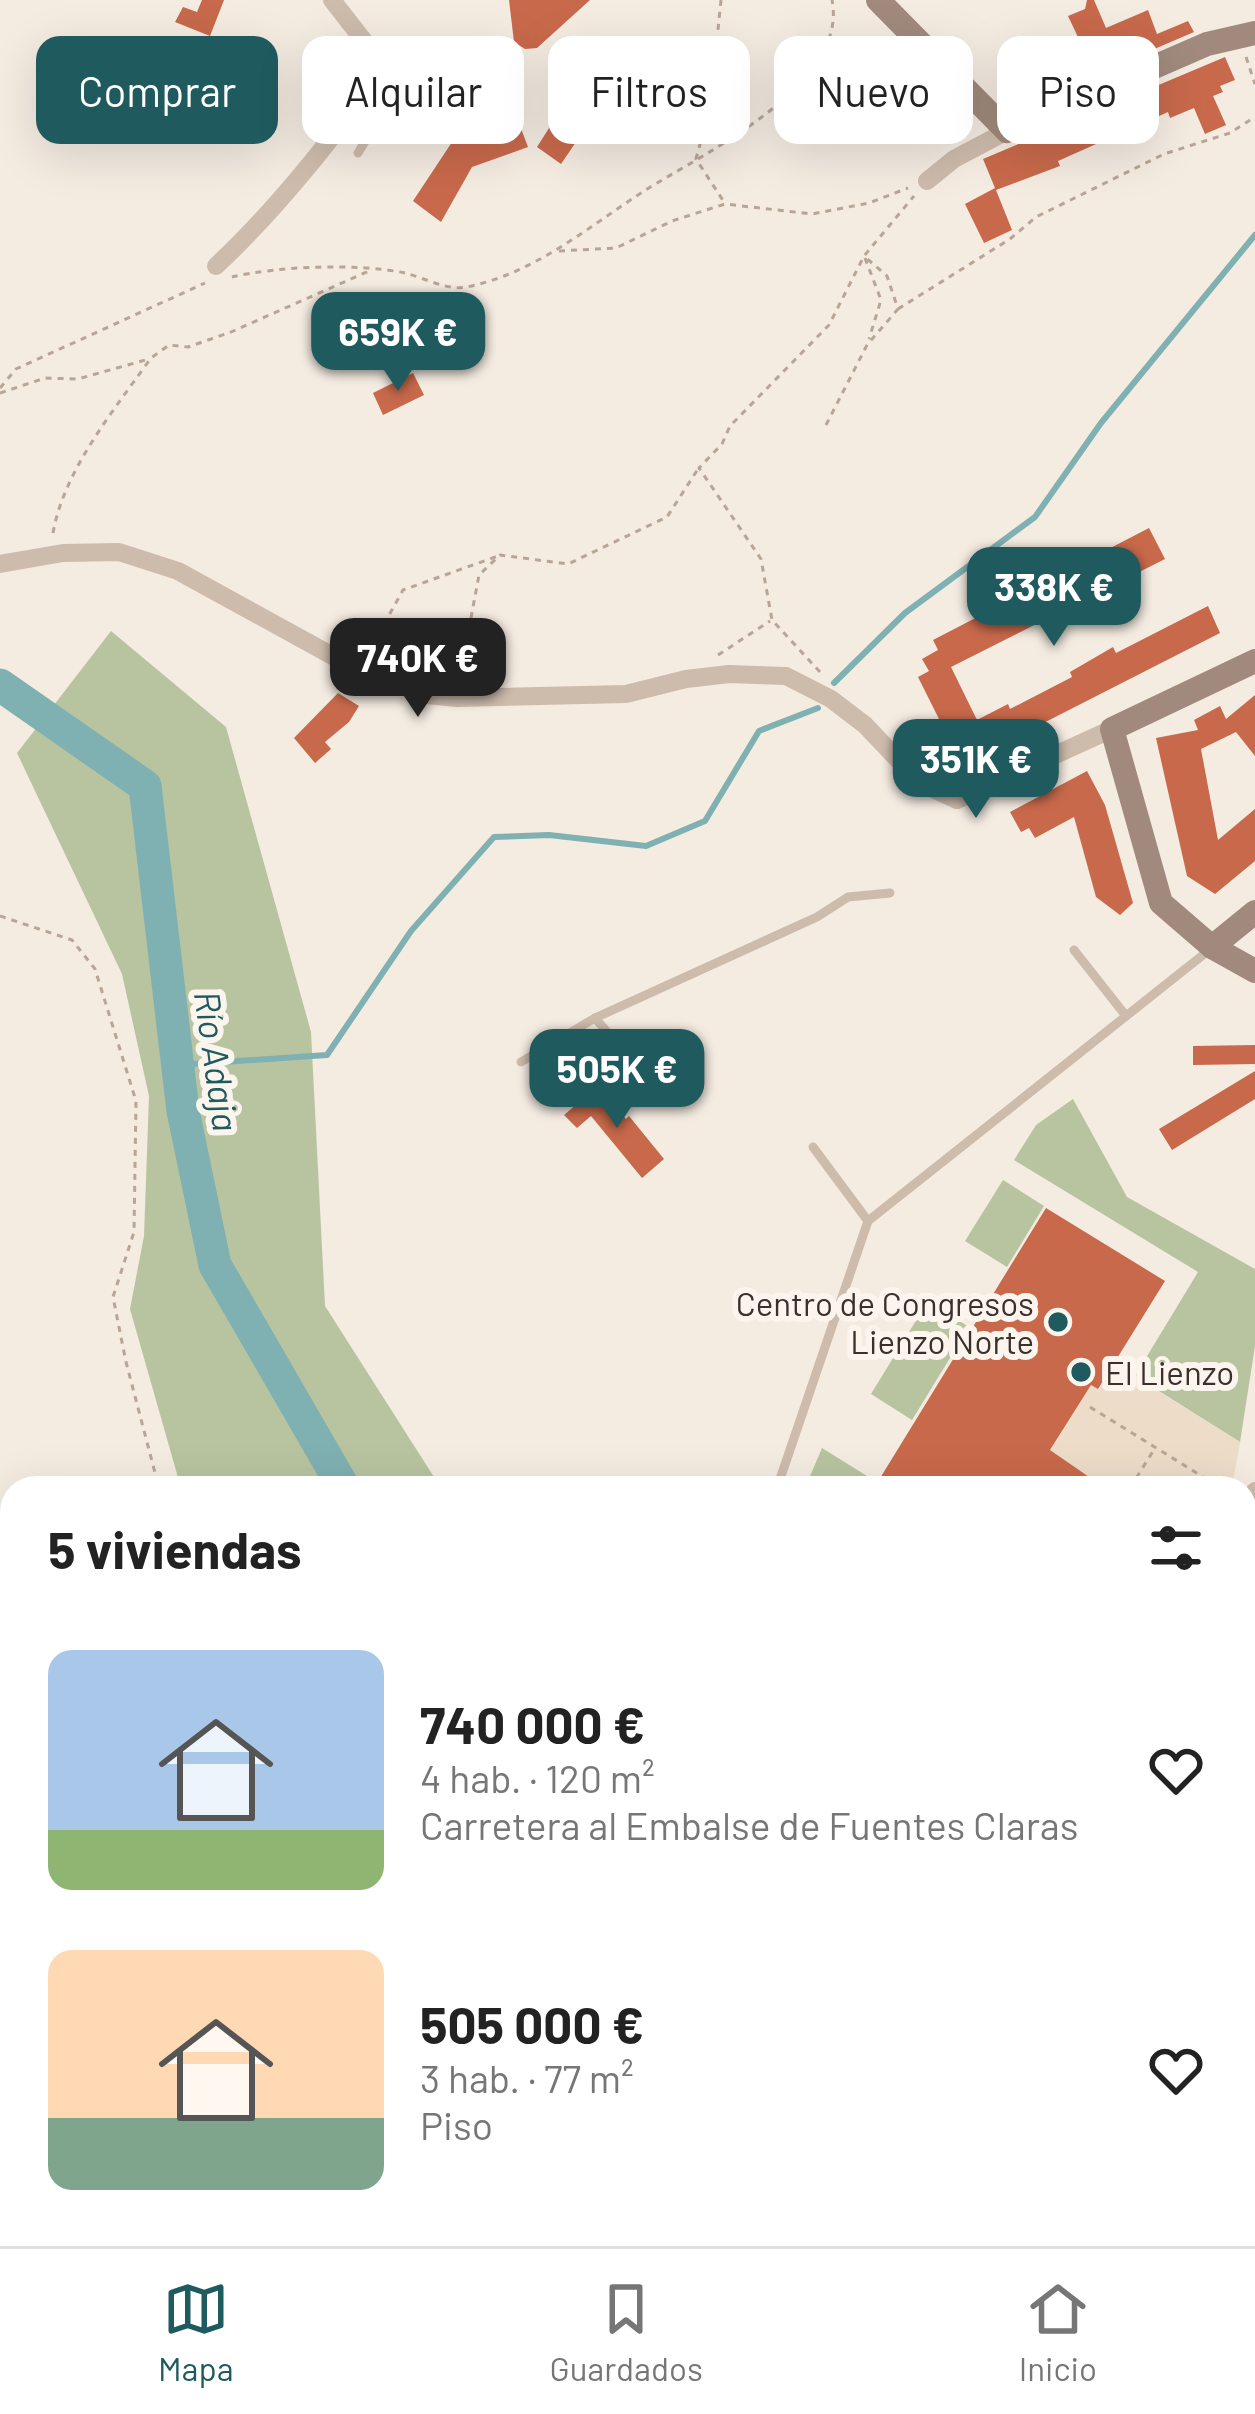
<!DOCTYPE html>
<html lang="es">
<head>
<meta charset="utf-8">
<style>
  body { margin:0; font-family:Barlow,sans-serif; background:#f6f6f6; color:#222; height:100vh; display:flex; flex-direction:column; font-size:45px; white-space:nowrap }
  * { box-sizing:border-box; margin:0 }
  p { font-size:39px; color:#767676 }
  .icon { flex:none; width:66px; height:66px; fill:none; stroke:currentColor; stroke-width:2; stroke-linecap:round; stroke-linejoin:round }
  .map { position:relative; flex:1; overflow:hidden }
  .details { position:absolute; left:0px; top:1476px; width:1257px; height:771px; display:flex; flex-direction:column; background:#fff; border-radius:36px 36px 0 0; box-shadow:0 12px 48px #0002 }
  .details>* { flex:none }
  .hud { position:absolute; left:36px; top:36px; width:1185px; height:108px; display:flex; gap:24px }
  .price { position:absolute; translate:-50% -102px; padding:0 27px; border-radius:24px; background:#1f5a5e; color:#fff; font-size:39px; line-height:78px; filter:drop-shadow(0 3px 6px #0008) }
  .price::after { content:''; position:absolute; left:50%; top:72px; width:36px; height:27px; margin-left:-18px; background:inherit; clip-path:polygon(0 0,100% 0,50% 100%) }
  .price.selected { background:#222; color:#fff }
  ul { padding:0; list-style:none }
  li { display:flex; align-items:center; gap:36px; height:300px; padding:0 48px }
  li span { display:grid; place-items:center; flex:none; width:336px; height:240px; border-radius:24px; color:#555 }
  li>.icon { margin-inline-start:auto }
  span .icon { width:144px; height:144px; fill:#fffc; stroke-width:1 }
  li b { font-size:51px }
  h2 { display:flex; justify-content:space-between; align-items:center; height:144px; padding:0 48px; font-size:51px }
  .chip { padding:0 42px; border-radius:24px; background:#fff; box-shadow:0 12px 48px #0002; font-size:42px; line-height:108px }
  .chip.selected { background:#1f5a5e; color:#fff }
  .tab-bar { display:flex; justify-content:space-around; align-items:center; height:168px; border-top:3px solid #e0e0e0; background:#fff; font-size:33px; color:#767676 }
  .tab-bar a { display:grid; justify-items:center; gap:6px }
  .tab-bar .selected { color:#1f5a5e }
  .map>svg:first-child { display:block }
  .green { fill:#b8c4a0 }
  .plaza { fill:#ecdcc8 }
  .lines { fill:none; stroke-linecap:round; stroke-linejoin:round }
  .stream { stroke:#7fb0b2; stroke-width:6 }
  .river { stroke:#7fb0b2; stroke-width:33 }
  .building { fill:#c8694b }
  .path { stroke:#b9a596; stroke-width:3; stroke-dasharray:6 6; stroke-linecap:butt }
  .lane { stroke:#cdbbac; stroke-width:9 }
  .street { stroke:#cdbbac; stroke-width:18 }
  .secondary { stroke:#a18a7d; stroke-width:24 }
  .poi-dot { fill:#1f5a5e; stroke:#fbf5ee; stroke-width:4.5 }
  .labels { text-anchor:middle; dominant-baseline:central; stroke-width:12; stroke-linejoin:round; paint-order:stroke }
  .poi-label { font-size:33px; fill:#3b302b; stroke:#fbf5ee; text-anchor:end }
  .water-label { font-size:36px; font-style:italic; fill:#1f5a5e; stroke:#fbf5ee }
</style>
</head>
<body>
<div class="map">
<svg width="1255" height="2246" viewBox="0 0 1255 2246">
  <rect width="100%" height="100%" fill="#f4ebe1"/>
  <g class="green">
    <polygon points="111,631 226,727 311,1032 325,1306 441,1488 181,1488 130,1309 144,1236 149,1096 122,974 17,753"/>
    <polygon points="1073,1099 1127,1197 1255,1269 1255,1346 1240,1442 1135,1376 1198,1272 1014,1160 1036,1125"/>
    <polygon points="1003,1180 1044,1206 1007,1267 965,1241"/>
    <polygon points="928,1301 969,1327 912,1420 871,1394"/>
    <polygon points="822,1448 875,1481 871,1488 805,1488"/>
    <polygon points="1245,2150 1255,2162 1255,2246 1041,2246 1025,2235 1245,2235"/>
  </g>
  <polygon class="plaza" points="1114,1364 1240,1442 1232,1488 1027,1488 1091,1385 1099,1389"/>
  <g class="lines">
    <g class="stream">
      <polyline points="834,683 905,613 1035,517 1101,423 1255,235"/>
      <polyline points="178,1065 327,1055 411,931 494,837 549,835 646,846 705,821 759,731 818,708"/>
    </g>
    <g class="river">
      <polyline points="0,685 145,786 183,1111 215,1265 344,1488"/>
      <polyline points="967,2235 976,2246"/>
      <polyline points="1215,2235 1227,2246"/>
    </g>
  </g>
  <g class="building">
    <polygon points="202,0 224,0 210,36 175,22 183,7 197,12"/>
    <polygon points="509,0 590,0 537,48 525,49 514,42"/>
    <polygon points="1087,0 1094,0 1106,28 1148,10 1157,34 1188,21 1194,32 1103,71 1093,51 1086,54 1068,16 1085,9"/>
    <polygon points="1225,57 1235,80 1220,86 1223,92 1213,96 1226,125 1205,134 1194,108 1170,118 1168,112 1058,161 1060,166 996,190 1012,230 984,243 965,204 995,188 983,159"/>
    <polygon points="632,77 657,92 625,139 602,124"/>
    <polygon points="565,103 591,120 561,164 537,147"/>
    <polygon points="517,118 528,147 472,167 441,222 413,201 460,130 470,136"/>
    <polygon points="413,373 424,395 383,415 373,393"/>
    <polygon points="1149,528 1165,559 951,667 977,720 1008,704 1010,709 1072,677 1070,672 1113,647 1116,653 1208,606 1220,633 1008,741 1011,747 992,756 987,747 975,753 967,737 952,745 918,677 929,671 922,659 938,650 933,640"/>
    <polygon points="338,693 359,706 349,722 325,742 331,749 315,763 294,738"/>
    <polygon points="1255,695 1255,756 1236,732 1201,749 1218,840 1255,809 1255,861 1215,894 1187,876 1156,738 1198,730 1194,720 1220,706 1226,719"/>
    <polygon points="1087,771 1105,805 1133,903 1120,915 1096,897 1074,817 1035,838 1029,828 1021,832 1010,812"/>
    <polygon points="1255,1045 1255,1064 1193,1065 1193,1046"/>
    <polygon points="1255,1071 1255,1099 1172,1150 1159,1129"/>
    <polygon points="597,1087 626,1119 629,1116 664,1159 642,1178 591,1116 577,1128 564,1115"/>
    <polygon points="1046,1208 1165,1281 1098,1389 1091,1385 1050,1450 1105,1488 874,1488"/>
  </g>
  <g class="lines">
    <g class="path">
      <polyline points="721,0 710,108 696,159 724,202"/>
      <polyline points="1246,57 1255,84"/>
      <polyline points="559,251 616,248 672,221 725,204 812,214 869,203 908,188"/>
      <polyline points="865,258 881,300 869,339"/>
      <path d="M232,277C279,266 358,263 405,273C425,278 447,291 467,287C535,273 587,228 644,191C704,153 849,85 832,0"/>
      <polyline points="898,309 1010,239 1036,217 1164,154 1230,133 1255,117"/>
      <polyline points="0,388 16,369 205,283"/>
      <polyline points="0,393 45,378 78,379 149,359"/>
      <polyline points="826,425 867,345 898,309 887,276 864,256 914,196"/>
      <path d="M53,533C64,470 114,410 151,358L169,345L188,347L231,332L369,271"/>
      <polyline points="356,647 383,626 403,590 498,556"/>
      <polyline points="718,655 770,621"/>
      <polyline points="820,672 772,620 761,559 699,468 722,444 730,426 829,325 864,256"/>
      <polyline points="460,677 479,575 500,555 568,564 667,517 698,469"/>
      <polyline points="0,916 72,940 95,969 136,1101 134,1232 113,1297 126,1362 159,1488"/>
      <polyline points="1090,1407 1221,1488"/>
      <polyline points="1130,1488 1155,1448"/>
      <polyline points="1245,1881 1255,1875"/>
      <polyline points="1245,2058 1255,2057"/>
      <polyline points="1245,2129 1255,2139"/>
      <polyline points="1029,2235 1038,2246"/>
      <polyline points="673,2246 684,2235"/>
      <polyline points="942,2246 949,2235"/>
    </g>
    <g class="lane">
      <polyline points="358,153 395,92 379,80"/>
      <polyline points="1074,950 1126,1016"/>
      <polyline points="595,1018 649,1080"/>
      <polyline points="521,1062 595,1018 817,917 848,897 890,893"/>
      <polyline points="813,1147 868,1221"/>
      <polyline points="777,1488 868,1221 1208,951"/>
      <polyline points="1245,1809 1255,1809"/>
      <polyline points="905,2235 909,2246"/>
    </g>
    <g class="street">
      <polyline points="927,181 954,159 1007,131"/>
      <path d="M216,266C280,206 332,138 385,68L332,0"/>
      <polyline points="0,564 63,553 119,552 178,571 360,671 427,695 457,698 626,694 686,679 729,674 786,676 831,699 865,725 920,783 957,800 1112,729"/>
      <polyline points="1245,1571 1255,1491"/>
      <polyline points="1245,1651 1255,1721"/>
    </g>
    <g class="secondary">
      <polyline points="878,0 1007,131 1207,44 1255,33"/>
      <polyline points="1255,661 1112,729 1161,903 1212,947 1255,971"/>
      <polyline points="1212,947 1255,912"/>
    </g>
  </g>
  <g class="poi-dot">
    <circle cx="1058" cy="1322" r="12"/>
    <circle cx="1081" cy="1372" r="12"/>
  </g>
  <g class="labels">
    <g class="poi-label">
      <text x="1034" y="1303">Centro de Congresos<tspan x="1034" dy="38">Lienzo Norte</tspan></text>
      <text x="1105" y="1372" text-anchor="start">El Lienzo</text>
    </g>
    <g class="water-label">
      <text transform="translate(218 1061) rotate(82)">Río Adaja</text>
    </g>
  </g>
</svg>
<b class="price" style="left:398px;top:394px">659K €</b>
<b class="price" style="left:1054px;top:649px">338K €</b>
<b class="price selected" style="left:418px;top:720px">740K €</b>
<b class="price" style="left:976px;top:821px">351K €</b>
<b class="price" style="left:617px;top:1131px">505K €</b>
<div class="hud">
<a class="chip selected">Comprar</a>
<a class="chip">Alquilar</a>
<a class="chip">Filtros</a>
<a class="chip">Nuevo</a>
<a class="chip">Piso</a>
</div>
<section class="details">
<h2>5 viviendas<svg class="icon" aria-label="filters" viewBox="0 0 24 24"><path d="M4 7h16M4 17h16"/><circle cx="9" cy="7" r="2"/><circle cx="15" cy="17" r="2"/></svg></h2>
<ul>
<li><span style="background:linear-gradient(#a9c7e8 75%,#8fb573 0)"><svg class="icon" aria-label="home" viewBox="0 0 24 24"><path d="M3 11l9-7 9 7M6 9v11h12V9"/></svg></span><div><b>740 000 €</b><p>4 hab. · 120 m²</p><p>Carretera al Embalse de Fuentes Claras</p></div><svg class="icon" aria-label="heart" viewBox="0 0 24 24"><path d="M12 20l-8-8c-3-5 5-10 8-4 3-6 11-1 8 4z"/></svg></li>
<li><span style="background:linear-gradient(#ffd9b3 70%,#7fa58c 0)"><svg class="icon" aria-label="home" viewBox="0 0 24 24"><path d="M3 11l9-7 9 7M6 9v11h12V9"/></svg></span><div><b>505 000 €</b><p>3 hab. · 77 m²</p><p>Piso</p></div><svg class="icon" aria-label="heart" viewBox="0 0 24 24"><path d="M12 20l-8-8c-3-5 5-10 8-4 3-6 11-1 8 4z"/></svg></li>
</ul>
</section>
</div>
<nav class="tab-bar">
<a class="selected"><svg class="icon" aria-label="map" viewBox="0 0 24 24"><path d="M3 6l6-2 6 2 6-2v14l-6 2-6-2-6 2zM9 4v14M15 6v14"/></svg>Mapa</a>
<a><svg class="icon" aria-label="saved" viewBox="0 0 24 24"><path d="M7 4h10v16l-5-4-5 4z"/></svg>Guardados</a>
<a><svg class="icon" aria-label="home" viewBox="0 0 24 24"><path d="M3 11l9-7 9 7M6 9v11h12V9"/></svg>Inicio</a>
</nav>
</body>
</html>
